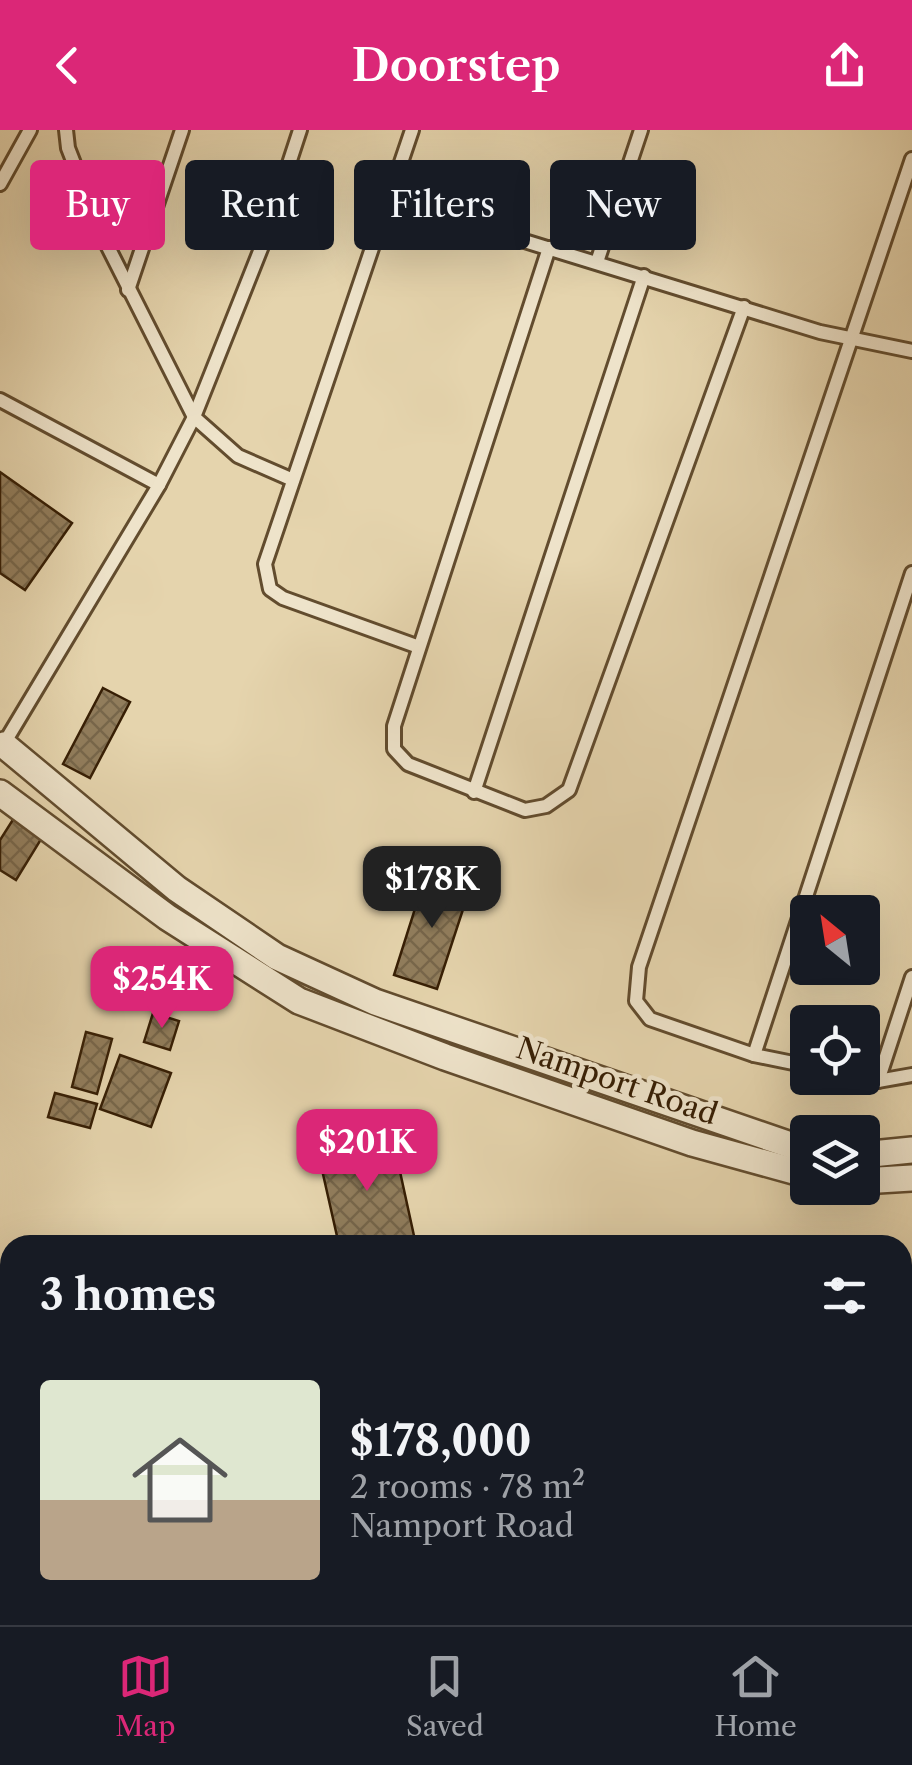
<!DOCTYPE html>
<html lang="en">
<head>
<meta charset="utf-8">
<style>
  body { margin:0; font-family:"Libre Caslon Text",serif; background:#242831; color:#f1f3f6; height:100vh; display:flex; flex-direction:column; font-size:38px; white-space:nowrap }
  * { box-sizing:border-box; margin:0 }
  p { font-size:32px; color:#9ea1a6 }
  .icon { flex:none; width:55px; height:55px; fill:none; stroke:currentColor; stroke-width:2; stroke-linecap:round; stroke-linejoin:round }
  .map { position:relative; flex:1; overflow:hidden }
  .details { position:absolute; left:0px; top:1105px; width:912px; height:390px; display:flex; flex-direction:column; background:#171b24; border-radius:30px 30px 0 0; box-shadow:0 10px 40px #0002 }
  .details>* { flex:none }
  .hud { position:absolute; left:30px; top:30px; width:852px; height:90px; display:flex; gap:20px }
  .needle { width:65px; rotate:330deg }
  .fabs { position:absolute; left:790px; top:765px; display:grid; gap:20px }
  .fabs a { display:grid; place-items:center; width:90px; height:90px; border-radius:10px; background:#171b24; box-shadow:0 10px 40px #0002; font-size:50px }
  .price { position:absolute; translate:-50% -85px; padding:0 22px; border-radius:20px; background:#db2777; color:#fff; font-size:32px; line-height:65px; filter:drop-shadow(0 2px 5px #0008) }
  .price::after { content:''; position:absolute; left:50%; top:60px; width:30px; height:22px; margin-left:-15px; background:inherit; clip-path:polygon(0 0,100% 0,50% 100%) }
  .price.active { background:#222; color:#fff }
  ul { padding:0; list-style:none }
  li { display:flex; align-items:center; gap:30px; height:250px; padding:0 40px }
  li span { display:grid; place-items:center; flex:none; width:280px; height:200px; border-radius:10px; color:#555 }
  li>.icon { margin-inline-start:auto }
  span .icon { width:120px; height:120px; fill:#fffc; stroke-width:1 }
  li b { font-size:42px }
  h2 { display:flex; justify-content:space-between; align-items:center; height:120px; padding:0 40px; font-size:42px }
  .chip { padding:0 35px; border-radius:10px; background:#171b24; box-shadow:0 10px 40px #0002; font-size:35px; line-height:90px }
  .chip.active { background:#db2777; color:#fff }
  header { display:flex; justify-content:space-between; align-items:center; height:130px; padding:0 40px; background:#db2777; color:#fff; font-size:45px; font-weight:600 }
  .dock { display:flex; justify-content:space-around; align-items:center; height:140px; border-top:2px solid #363941; background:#171b24; font-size:28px; color:#9ea1a6 }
  .dock a { display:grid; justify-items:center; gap:5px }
  .dock .active { color:#db2777 }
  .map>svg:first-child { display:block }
  .building { fill:url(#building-cross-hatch); stroke:#361e04; stroke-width:2.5 }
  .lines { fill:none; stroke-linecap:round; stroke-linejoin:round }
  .lane-casing { stroke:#624c2e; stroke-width:18 }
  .street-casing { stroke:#624c2e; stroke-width:30 }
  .lane { stroke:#eee3ca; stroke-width:12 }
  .street { stroke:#eee3ca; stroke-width:25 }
  .rail { stroke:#361e04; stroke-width:8; stroke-dasharray:18 18; stroke-linecap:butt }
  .labels { text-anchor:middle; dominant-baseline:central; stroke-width:9; stroke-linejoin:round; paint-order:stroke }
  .street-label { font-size:30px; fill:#361e04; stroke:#eee3ca }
</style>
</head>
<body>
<header><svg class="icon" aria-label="back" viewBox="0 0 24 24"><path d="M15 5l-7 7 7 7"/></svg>Doorstep<svg class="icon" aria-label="share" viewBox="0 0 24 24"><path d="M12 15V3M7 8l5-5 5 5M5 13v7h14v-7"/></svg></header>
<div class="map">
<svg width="912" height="1495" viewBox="0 0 912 1495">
  <defs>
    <pattern id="building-cross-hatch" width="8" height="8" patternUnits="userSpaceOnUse" patternTransform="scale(2.5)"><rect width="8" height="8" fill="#917d5c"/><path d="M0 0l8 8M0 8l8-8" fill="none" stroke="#77664a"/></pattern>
  </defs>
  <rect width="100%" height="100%" fill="#e5d4ad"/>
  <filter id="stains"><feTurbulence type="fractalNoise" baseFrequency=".002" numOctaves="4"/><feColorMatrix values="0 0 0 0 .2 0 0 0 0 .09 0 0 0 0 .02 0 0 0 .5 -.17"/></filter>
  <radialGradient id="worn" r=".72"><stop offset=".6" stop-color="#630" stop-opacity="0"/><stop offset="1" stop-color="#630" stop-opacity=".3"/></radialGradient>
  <g class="building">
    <polygon points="0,342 72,393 25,460 0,443"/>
    <polygon points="103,558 130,572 90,648 63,634"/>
    <polygon points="14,688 43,706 16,750 0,740 0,710"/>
    <polygon points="426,744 470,758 437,859 394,845"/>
    <polygon points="153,883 179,891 170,920 144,912"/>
    <polygon points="86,902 112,909 97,964 72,957"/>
    <polygon points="120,925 171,943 151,997 100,979"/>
    <polygon points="55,963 97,974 90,998 48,987"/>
    <polygon points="392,1005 416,1115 339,1115 318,1022"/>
    <polygon points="0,1187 10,1190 10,1216 0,1248"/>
    <polygon points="262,1485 366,1485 371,1486 368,1495 259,1495"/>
  </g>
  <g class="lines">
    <defs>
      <g id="lane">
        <polyline points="66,0 68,18 102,105 194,287 238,326 293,350"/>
        <polyline points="412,0 265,434 270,459 283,468 419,517"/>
        <polyline points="0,54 30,0"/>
        <polyline points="388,69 820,202 912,221"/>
        <polyline points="549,118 394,596 394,619 408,634 525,680 546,676 569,660 744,177"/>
        <polyline points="597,132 641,0"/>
        <polyline points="128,160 182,0"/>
        <polyline points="0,270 159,355"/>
        <polyline points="2,617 159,355 194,287 262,116 300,0"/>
        <polyline points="474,662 644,146"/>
        <polyline points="754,925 912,443"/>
        <polyline points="808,936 754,925 650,889 636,871 639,837 912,29"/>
        <polyline points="860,948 878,951 912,945"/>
        <polyline points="878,951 912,847"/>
        <polyline points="902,1420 912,1401"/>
        <polyline points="854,1495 861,1485"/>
      </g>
      <g id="street">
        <polyline points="4,615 177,759 277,827 375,872 808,1021"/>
        <polyline points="0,663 167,787 299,871 445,927 692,1013 808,1045"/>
        <polyline points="862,1025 912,1020"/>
        <polyline points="862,1051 912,1048"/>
      </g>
    </defs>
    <use href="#lane" class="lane-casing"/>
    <use href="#street" class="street-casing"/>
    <use href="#lane" class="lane"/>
    <use href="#street" class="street"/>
    <polyline class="rail" points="93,1495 96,1485"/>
  </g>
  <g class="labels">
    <g class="street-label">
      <text transform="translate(617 951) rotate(19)">Namport Road</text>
    </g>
  </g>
  <rect width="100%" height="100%" filter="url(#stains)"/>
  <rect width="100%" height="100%" fill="url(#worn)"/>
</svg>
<div class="fabs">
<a><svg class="needle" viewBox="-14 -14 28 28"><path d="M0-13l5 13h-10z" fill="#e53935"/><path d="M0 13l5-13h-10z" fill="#9ea1a6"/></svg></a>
<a><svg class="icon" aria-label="locate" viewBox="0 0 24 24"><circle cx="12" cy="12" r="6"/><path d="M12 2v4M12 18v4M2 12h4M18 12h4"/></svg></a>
<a><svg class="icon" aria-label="layers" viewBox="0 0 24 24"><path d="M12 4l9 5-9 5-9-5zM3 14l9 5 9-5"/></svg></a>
</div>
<b class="price active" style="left:432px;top:801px">$178K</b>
<b class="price" style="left:162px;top:901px">$254K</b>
<b class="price" style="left:367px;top:1064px">$201K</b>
<div class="hud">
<a class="chip active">Buy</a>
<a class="chip">Rent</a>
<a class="chip">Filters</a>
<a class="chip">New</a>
</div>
<section class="details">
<h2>3 homes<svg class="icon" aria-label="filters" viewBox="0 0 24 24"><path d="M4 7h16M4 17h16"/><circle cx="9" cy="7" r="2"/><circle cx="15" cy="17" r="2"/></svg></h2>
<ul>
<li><span style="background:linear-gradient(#dfe7d0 60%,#b9a48a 0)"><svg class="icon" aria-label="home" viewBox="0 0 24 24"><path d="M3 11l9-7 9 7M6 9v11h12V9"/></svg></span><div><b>$178,000</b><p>2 rooms · 78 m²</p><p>Namport Road</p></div></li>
</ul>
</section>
</div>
<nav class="dock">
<a class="active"><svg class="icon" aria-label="map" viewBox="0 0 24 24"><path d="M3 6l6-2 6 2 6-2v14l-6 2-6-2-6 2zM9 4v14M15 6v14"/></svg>Map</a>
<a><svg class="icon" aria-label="saved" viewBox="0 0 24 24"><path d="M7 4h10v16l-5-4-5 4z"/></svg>Saved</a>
<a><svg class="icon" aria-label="home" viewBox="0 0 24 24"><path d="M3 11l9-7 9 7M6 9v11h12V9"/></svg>Home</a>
</nav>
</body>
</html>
